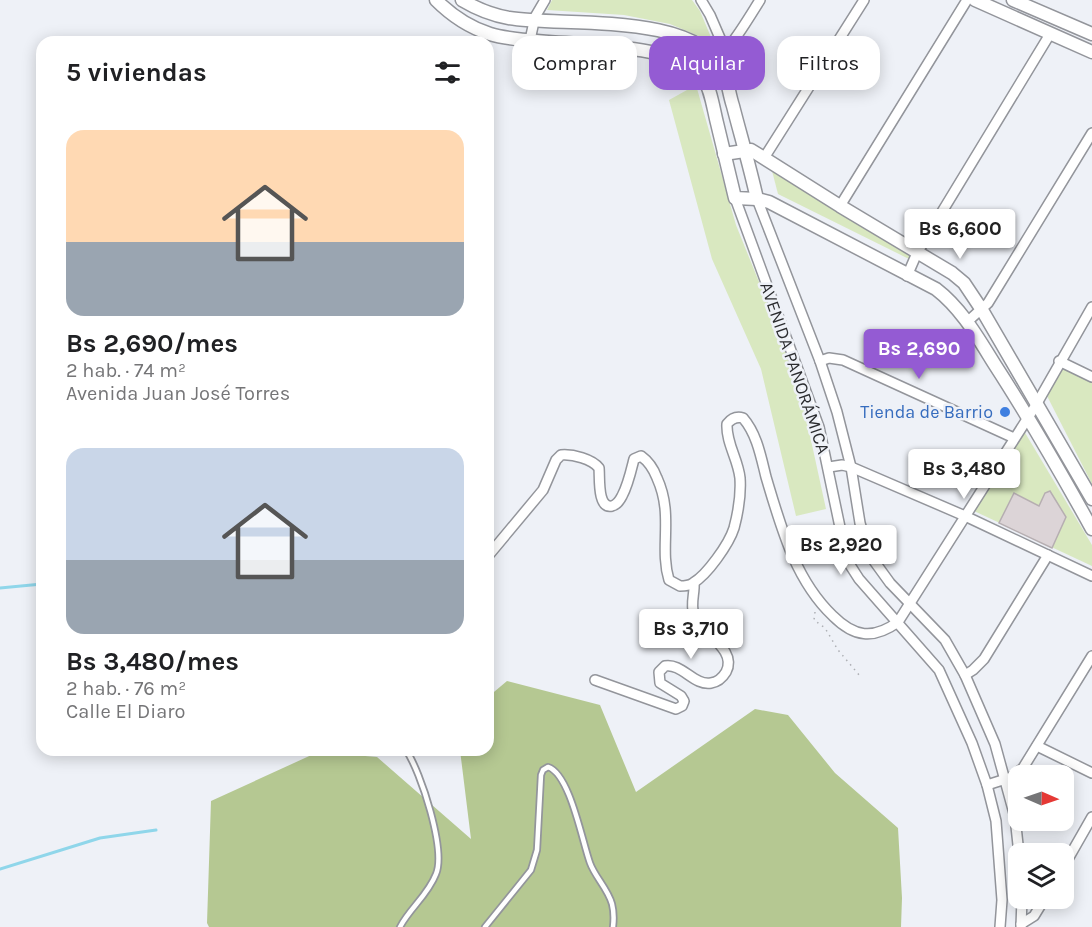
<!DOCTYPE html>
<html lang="es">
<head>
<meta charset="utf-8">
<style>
  body { margin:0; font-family:Karla,sans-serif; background:#f6f6f6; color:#202124; height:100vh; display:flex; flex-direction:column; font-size:22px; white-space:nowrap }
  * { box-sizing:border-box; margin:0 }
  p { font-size:20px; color:#757577 }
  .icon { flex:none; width:33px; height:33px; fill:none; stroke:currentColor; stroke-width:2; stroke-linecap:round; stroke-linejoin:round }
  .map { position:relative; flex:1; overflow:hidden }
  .drawer { position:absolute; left:36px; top:36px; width:458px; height:720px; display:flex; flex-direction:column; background:#fff; border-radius:18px; box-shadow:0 3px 15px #0003 }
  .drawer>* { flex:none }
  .banner { position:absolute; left:512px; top:36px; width:490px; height:54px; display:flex; gap:12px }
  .needle { width:39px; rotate:92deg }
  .buttons { position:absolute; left:1008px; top:765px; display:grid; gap:12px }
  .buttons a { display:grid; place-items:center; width:66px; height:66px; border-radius:12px; background:#fff; box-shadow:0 3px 15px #0003; font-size:30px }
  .price { position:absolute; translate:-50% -51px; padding:0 14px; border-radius:6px; background:#fff; color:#222; font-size:20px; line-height:39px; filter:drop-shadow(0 2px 3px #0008) }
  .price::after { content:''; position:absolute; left:50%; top:36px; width:18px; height:14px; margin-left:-9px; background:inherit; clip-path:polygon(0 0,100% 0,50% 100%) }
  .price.current { background:#945bd3; color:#fff }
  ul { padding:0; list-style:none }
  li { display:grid; align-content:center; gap:12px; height:318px; padding:0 30px }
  li span { display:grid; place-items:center; height:186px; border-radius:18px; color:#555 }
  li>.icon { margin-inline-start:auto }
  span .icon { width:108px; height:108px; fill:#fffc; stroke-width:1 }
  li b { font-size:26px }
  h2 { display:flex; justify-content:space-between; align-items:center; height:72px; padding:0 30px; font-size:26px }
  .chip { padding:0 21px; border-radius:18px; background:#fff; box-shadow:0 3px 15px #0003; font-size:21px; line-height:54px }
  .chip.current { background:#945bd3; color:#fff }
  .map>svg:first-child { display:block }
  .green { fill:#d9e8c0 }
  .forest { fill:#b5c892 }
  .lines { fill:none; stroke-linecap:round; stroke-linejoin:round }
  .stream { stroke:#8fd6ea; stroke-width:3 }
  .building { fill:#dcd4d7; stroke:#b6aeb1; stroke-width:1.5 }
  .service-casing { stroke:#93959b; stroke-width:8 }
  .minor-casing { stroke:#93959b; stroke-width:12 }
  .tertiary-casing { stroke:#93959b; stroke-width:15 }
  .path { stroke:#adafb4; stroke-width:1.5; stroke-dasharray:1.5 4.5; stroke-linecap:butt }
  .service { stroke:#fff; stroke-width:4.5 }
  .minor { stroke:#fff; stroke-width:9 }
  .tertiary { stroke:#fff; stroke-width:12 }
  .shop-dot { fill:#3f7fe0; stroke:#eef1f7; stroke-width:2 }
  .labels { text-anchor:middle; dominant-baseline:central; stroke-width:5; stroke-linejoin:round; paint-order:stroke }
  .street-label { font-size:18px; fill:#2b2c2f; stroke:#eef1f7 }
  .shop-label { font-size:18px; fill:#366cbe; stroke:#eef1f7; text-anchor:end }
</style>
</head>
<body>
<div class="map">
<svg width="1092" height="927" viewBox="0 0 1092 927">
  <rect width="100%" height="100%" fill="#eef1f7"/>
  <g class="green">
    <polygon points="552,0 692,0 700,11 713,42 670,24 624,15 547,10"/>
    <polygon points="696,85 736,225 797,376 826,509 796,516 761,369 712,259 669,100"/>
    <polygon points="770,163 912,252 909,259 778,194"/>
    <polygon points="1064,369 1092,381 1092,484 1045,392 1059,370"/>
    <polygon points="1024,431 1092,545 1092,566 974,511"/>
  </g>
  <polygon class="forest" points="507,681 600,705 636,792 755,709 788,715 835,773 898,828 902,898 901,927 209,927 207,923 211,801 318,752 377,757 471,839 460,750 488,750 488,697"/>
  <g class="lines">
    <g class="stream">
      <polyline points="0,588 42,584"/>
      <polyline points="0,869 100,838 156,830"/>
    </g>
  </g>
  <polygon class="building" points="1050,491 1066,517 1052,548 999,523 1014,493 1039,506 1045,493"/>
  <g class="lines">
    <defs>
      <g id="service">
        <path d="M400,927C410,908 428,895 436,874C446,850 421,772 406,750"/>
        <path d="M485,927L531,870L537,850L541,775L543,770L548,767C570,774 582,841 590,863C595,877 608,889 612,904C614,912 614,919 613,927"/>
      </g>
      <g id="minor">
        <polyline points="701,0 710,15 726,52"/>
        <polyline points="530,40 535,17 545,0"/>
        <path d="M701,74C728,54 743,27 760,0"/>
        <polyline points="764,158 864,0"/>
        <polyline points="735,198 819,427 845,551 850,565 859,579 939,670 972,743 987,785 996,821 1002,900 1000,927"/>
        <polyline points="757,199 820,361 837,412 851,467 860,523 869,554 890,583 945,640 965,675 995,744 1015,817 1019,854"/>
        <polyline points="840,206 967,0"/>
        <polyline points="907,276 917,253 1050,34"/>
        <polyline points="967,322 988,303 1092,133"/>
        <polyline points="820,361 829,358 843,360 1014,438"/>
        <polyline points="1059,361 1092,377"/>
        <polyline points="829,467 842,465 851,467 965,516 1092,576"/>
        <path d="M488,556L543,490L556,460L561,455C573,454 592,459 599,468C600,477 597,509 612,506C616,505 620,500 622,496C628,485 631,471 634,459L641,456C648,461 654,470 657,478C674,515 659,547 669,580L680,586C685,586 689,586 693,583C707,575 729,544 734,528C738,513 741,493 740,478C738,459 726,443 727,424C731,419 736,416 743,418C757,434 761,457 766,477C781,527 795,580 833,616C854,637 873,640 898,622L1036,405L1092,307"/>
        <polyline points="965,675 973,670 984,659 1048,555"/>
        <path d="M595,680L676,709L682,706L684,701L681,696L660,683L659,672L665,666C682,663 694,686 711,683C718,682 723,677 726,672C738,650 702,633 694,615C690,604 695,593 694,583"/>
        <polyline points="1037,746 1092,773"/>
        <polyline points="987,785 1012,777 1023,768 1092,656"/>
        <polyline points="1064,866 1092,817"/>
        <polyline points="1021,924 1034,916 1045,898"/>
        <polyline points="1021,927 1022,898"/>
      </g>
      <g id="tertiary">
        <path d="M436,0C452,16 468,27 490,34C535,48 677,38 702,75C711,89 713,107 717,123C723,148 729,173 735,198L757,199L769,202L936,289C962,309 978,338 995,365C1030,419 1061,473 1092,529"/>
        <path d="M462,0C477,9 492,15 509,18C563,27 695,11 723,70C728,81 729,94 733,106C741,137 750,167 757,199"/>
        <polyline points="975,0 1092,52"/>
        <polyline points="1013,0 1092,34"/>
        <polyline points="724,154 751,150 840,206 952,273 964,283 982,310 1092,499"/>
      </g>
    </defs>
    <use href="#service" class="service-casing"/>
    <use href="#minor" class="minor-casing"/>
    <use href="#tertiary" class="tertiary-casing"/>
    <polyline class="path" points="815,612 814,620 825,628 838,650 860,676"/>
    <use href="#service" class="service"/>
    <use href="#minor" class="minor"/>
    <use href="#tertiary" class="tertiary"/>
  </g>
  <circle class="shop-dot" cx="1005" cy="412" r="6"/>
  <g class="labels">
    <g class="street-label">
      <text transform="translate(795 368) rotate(71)">AVENIDA PANORÁMICA</text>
    </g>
    <g class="shop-label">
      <text x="993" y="412">Tienda de Barrio</text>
    </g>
  </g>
</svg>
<div class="buttons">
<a><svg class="needle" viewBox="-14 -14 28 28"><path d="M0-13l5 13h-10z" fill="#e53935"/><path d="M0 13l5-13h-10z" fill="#757577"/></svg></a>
<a><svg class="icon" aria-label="layers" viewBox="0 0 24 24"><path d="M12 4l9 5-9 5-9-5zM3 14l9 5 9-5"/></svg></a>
</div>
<b class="price" style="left:960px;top:260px">Bs 6,600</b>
<b class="price current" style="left:919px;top:380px">Bs 2,690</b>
<b class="price" style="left:964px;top:500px">Bs 3,480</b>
<b class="price" style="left:841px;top:576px">Bs 2,920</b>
<b class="price" style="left:691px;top:660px">Bs 3,710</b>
<div class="banner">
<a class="chip">Comprar</a>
<a class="chip current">Alquilar</a>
<a class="chip">Filtros</a>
</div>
<section class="drawer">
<h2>5 viviendas<svg class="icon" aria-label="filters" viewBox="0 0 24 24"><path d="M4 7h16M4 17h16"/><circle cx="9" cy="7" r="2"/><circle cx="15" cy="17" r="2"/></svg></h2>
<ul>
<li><span style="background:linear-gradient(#ffd9b3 60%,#9aa5b1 0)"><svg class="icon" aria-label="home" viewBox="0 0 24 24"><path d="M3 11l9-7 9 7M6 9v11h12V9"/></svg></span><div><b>Bs 2,690/mes</b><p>2 hab. · 74 m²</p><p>Avenida Juan José Torres</p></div></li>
<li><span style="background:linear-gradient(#c9d6e8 60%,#9aa5b1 0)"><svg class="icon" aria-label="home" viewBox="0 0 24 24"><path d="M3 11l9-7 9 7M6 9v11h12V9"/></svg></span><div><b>Bs 3,480/mes</b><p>2 hab. · 76 m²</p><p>Calle El Diaro</p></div></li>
</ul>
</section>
</div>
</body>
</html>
